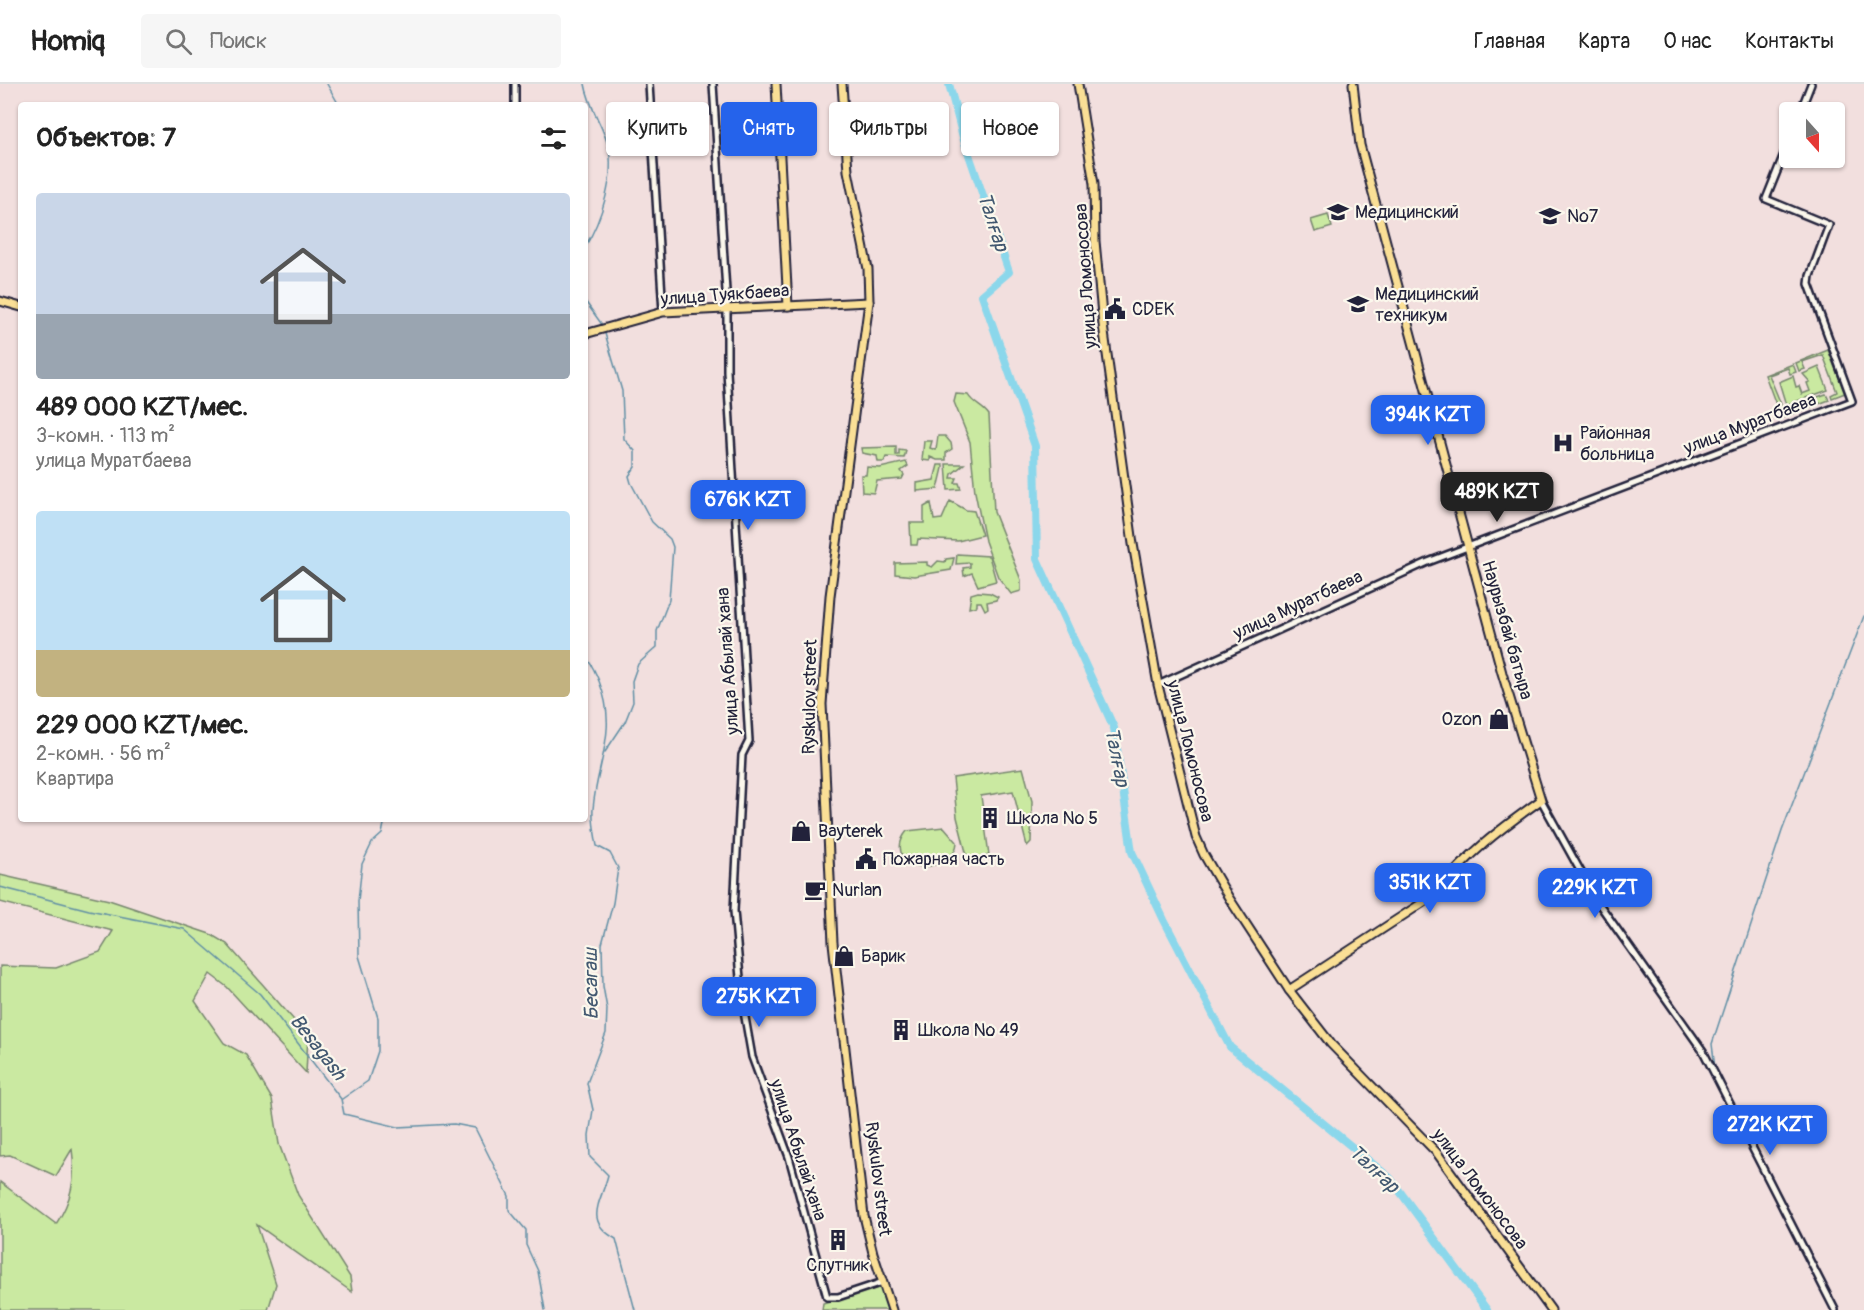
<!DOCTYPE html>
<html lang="ru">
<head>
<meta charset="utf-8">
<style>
  body { margin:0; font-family:Pangolin,sans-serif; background:#f6f6f6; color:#222; height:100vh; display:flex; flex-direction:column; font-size:22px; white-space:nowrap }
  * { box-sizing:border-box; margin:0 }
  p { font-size:20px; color:#767676 }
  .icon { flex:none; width:33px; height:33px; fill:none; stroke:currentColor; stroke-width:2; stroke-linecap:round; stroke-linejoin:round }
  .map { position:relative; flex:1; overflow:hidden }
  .panel { position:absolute; left:18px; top:18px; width:570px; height:720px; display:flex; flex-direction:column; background:#fff; border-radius:6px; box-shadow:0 2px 4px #0004 }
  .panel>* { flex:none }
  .top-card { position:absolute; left:606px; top:18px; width:570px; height:54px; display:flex; gap:12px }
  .needle { width:39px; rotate:159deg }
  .fabs { position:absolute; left:1779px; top:18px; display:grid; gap:12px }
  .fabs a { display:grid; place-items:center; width:66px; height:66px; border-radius:6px; background:#fff; box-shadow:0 2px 4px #0004; font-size:30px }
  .price { position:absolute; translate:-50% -51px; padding:0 14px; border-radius:12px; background:#2563eb; color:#fff; font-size:20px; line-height:39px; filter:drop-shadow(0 2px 3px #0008) }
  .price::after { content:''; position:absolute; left:50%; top:36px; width:18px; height:14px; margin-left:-9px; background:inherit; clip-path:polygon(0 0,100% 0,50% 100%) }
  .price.active { background:#222; color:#fff }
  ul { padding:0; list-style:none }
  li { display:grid; align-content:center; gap:12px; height:318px; padding:0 18px }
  li span { display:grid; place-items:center; height:186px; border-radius:6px; color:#555 }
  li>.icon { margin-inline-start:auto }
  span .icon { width:108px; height:108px; fill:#fffc; stroke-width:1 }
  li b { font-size:26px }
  h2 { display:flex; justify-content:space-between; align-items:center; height:72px; padding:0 18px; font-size:26px }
  .pill { padding:0 21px; border-radius:6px; background:#fff; box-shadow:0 2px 4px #0004; font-size:21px; line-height:54px }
  .pill.active { background:#2563eb; color:#fff }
  header { display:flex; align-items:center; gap:36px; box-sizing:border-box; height:84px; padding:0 30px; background:#fff; border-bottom:2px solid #e0e0e0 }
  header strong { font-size:28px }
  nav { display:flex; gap:33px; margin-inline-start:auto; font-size:21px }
  .search { width:420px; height:54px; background:#f6f6f6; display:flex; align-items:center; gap:15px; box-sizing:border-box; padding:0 21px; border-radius:6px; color:#767676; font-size:22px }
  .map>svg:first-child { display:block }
  .green { fill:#cae9a1; stroke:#76866e; stroke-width:1.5 }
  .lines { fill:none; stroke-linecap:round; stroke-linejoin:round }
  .stream { stroke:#618fa5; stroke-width:1.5 }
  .river { stroke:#8bd7eb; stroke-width:8 }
  .minor-casing { stroke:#22223b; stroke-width:10 }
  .major-casing { stroke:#22223b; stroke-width:11 }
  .minor { stroke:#fbf7ec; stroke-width:5 }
  .major { stroke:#fadf96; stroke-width:7 }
  .labels { text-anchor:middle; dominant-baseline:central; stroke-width:4.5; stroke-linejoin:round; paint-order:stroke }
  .poi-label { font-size:18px; fill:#22223b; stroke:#fbf7ec; text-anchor:start }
  .street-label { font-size:18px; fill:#22223b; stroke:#fbf7ec }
  .water-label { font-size:20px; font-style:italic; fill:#425870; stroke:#fbf7ec }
</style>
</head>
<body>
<header>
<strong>Homiq</strong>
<div class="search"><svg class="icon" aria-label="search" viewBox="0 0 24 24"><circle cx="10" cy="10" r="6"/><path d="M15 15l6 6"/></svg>Поиск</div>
<nav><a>Главная</a><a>Карта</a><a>О нас</a><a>Контакты</a></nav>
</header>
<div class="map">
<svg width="1864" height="1226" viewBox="0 0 1864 1226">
  <rect width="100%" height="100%" fill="#f2dfde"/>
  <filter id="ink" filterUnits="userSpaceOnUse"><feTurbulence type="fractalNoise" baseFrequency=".0167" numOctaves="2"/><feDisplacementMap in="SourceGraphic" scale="12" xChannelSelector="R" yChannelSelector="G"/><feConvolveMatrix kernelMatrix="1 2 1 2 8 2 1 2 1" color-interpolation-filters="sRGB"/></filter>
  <g filter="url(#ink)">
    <g class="green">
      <polygon points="1328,131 1332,143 1315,148 1311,136"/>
      <polygon points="1828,266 1845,309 1832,314 1831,311 1837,308 1823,271 1802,278 1805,285 1799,287 1796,279"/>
      <polygon points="1793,280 1796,288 1790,290 1788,284 1769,291 1783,325 1802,318 1804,322 1810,320 1809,316 1826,310 1829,316 1781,334 1765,291"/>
      <polygon points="1819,283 1828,306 1786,321 1779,298 1793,292 1796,303 1799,302 1802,310 1810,307 1807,299 1810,298 1803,290"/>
      <path d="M956,310L968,311C973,320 983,322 989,331L994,428L1021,496V507L1011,510L998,493L985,457L975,408L970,358L954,318Z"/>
      <polygon points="938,352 945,352 951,359 952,365 946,369 946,376 937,376 930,373 930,377 922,376 924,357 932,357 930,364 936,366"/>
      <polygon points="896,363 896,371 899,371 899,366 906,367 904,374 886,373 884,378 878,378 877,372 862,369 861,364"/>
      <polygon points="906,378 908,382 901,387 904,391 902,395 877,397 874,409 862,408 861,391 866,391 867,383 880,384"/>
      <polygon points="946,380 964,380 952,390 951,394 957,394 955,399 959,399 961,405 948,406"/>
      <polygon points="938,381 943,381 943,384 938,405 917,407 917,399 934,396"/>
      <polygon points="950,417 966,426 974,427 982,451 958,457 918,455 917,461 911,461 910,439 924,439 924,423 931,419 934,436 942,435"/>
      <polygon points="957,470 989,472 996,497 978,502 972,489 964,492 963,484 970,483 970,479 956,480"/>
      <polygon points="954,474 951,486 914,492 895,490 895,479 927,478 927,481 932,483 938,477 945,478 946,475"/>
      <polygon points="978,508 990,509 998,513 996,516 987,518 988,524 985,526 981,518 977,518 977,522 969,524 971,510"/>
      <polygon points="1023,684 1032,717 1031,758 1027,762 1013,707 981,712 989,771 969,780 957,733 953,694"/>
      <path d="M944,743L957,758C955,781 926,786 907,780C898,767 898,758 907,747Z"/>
      <path d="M0,791L109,816L210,850L227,860L308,952L306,989L227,903L210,890L195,917L224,959L246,971L272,1015L279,1060L298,1111L350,1193L352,1208L257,1141L276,1200L268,1226H0V1098L56,1140C72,1116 76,1094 72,1065L56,1092L10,1071L0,1072V882L56,884L100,868L113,847L0,818Z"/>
      <polygon points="883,1201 889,1226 822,1226 823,1219"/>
    </g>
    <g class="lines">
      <g class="stream">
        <polyline points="327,0 339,21"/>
        <path d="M585,0C589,23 602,40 608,61C616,92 601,137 585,163"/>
        <polyline points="585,217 603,242"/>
        <polyline points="604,246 622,307 624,355 635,367 635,383 629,392 631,399 652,438 670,455 673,463 669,516 657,547 657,563 638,580 632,597 633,618 625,638 605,668"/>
        <path d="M585,573C592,579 595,588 599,597C619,648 597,676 593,725C592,737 595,750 597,762L610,769L618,784L613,819L602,860L603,902L607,925L606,949L587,999L593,1026L589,1051L590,1073L608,1091C601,1119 583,1137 616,1155L635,1226"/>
        <polyline points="0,803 89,826 184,845 260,910 341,1015 344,1030 398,1043 454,1040 475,1044 509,1112 509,1126 526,1146 526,1161 538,1187 545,1226"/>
        <polyline points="1729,1012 1715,984 1712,960 1782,747 1864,532"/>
        <polyline points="342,1015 368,997 378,967 378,934 359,872 358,817 362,780 372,759 382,750 385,735"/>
        <polyline points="1738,1029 1839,1226"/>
      </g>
      <polyline class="river" points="949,0 963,53 1009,188 982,211 1035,362 1037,475 1114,644 1132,768 1164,836 1230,963 1390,1094 1487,1226"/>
      <defs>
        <g id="minor">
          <polyline points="515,0 515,21"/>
          <polyline points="649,0 663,228"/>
          <polyline points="713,0 727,223 727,287 749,657 742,671 734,827 742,916 752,973 789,1073 827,1213 838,1213 883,1198"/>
          <polyline points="1800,28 1811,0"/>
          <polyline points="1158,601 1428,478 1852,317 1809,200 1810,192 1829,141 1766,115 1790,55"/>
          <polyline points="1541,716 1597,817 1703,967 1835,1226"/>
        </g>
        <g id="major">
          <polyline points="776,0 788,222"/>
          <polyline points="842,0 848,87 868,185 869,218 830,512 822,620 833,859 864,1132 873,1169 892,1226"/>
          <polyline points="1078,0 1094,100 1095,157 1103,241 1133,460 1158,601 1196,753 1204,771 1229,814 1289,906 1331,960 1437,1069 1551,1226"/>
          <polyline points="0,217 21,223"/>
          <polyline points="585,250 663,228 869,218"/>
          <path d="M1289,906L1436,810C1467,770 1500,745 1541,716L1502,589L1360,61L1353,0"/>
        </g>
      </defs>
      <use href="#minor" class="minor-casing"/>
      <use href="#major" class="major-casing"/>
      <use href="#minor" class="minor"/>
      <use href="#major" class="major"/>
    </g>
  </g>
  <defs>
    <symbol id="university-bare" viewBox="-9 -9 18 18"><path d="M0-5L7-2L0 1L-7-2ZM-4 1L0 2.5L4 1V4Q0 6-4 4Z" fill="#22223b" stroke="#fbf7ec" stroke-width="2.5" paint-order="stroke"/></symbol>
    <symbol id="school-bare" viewBox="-9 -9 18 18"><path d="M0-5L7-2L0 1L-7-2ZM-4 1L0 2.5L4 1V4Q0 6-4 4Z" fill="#22223b" stroke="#fbf7ec" stroke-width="2.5" paint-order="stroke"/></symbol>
    <symbol id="civic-bare" viewBox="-9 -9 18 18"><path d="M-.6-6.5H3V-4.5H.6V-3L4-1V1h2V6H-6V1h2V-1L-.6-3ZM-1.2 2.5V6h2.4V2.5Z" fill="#22223b" stroke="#fbf7ec" stroke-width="2.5" paint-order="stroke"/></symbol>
    <symbol id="hospital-bare" viewBox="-9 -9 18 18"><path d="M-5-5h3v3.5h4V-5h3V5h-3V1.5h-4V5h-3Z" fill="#22223b" stroke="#fbf7ec" stroke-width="2.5" paint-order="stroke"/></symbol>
    <symbol id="shop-bare" viewBox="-9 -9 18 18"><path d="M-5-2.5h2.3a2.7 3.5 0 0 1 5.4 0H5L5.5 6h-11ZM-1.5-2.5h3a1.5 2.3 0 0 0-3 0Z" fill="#22223b" stroke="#fbf7ec" stroke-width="2.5" paint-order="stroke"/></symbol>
    <symbol id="building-bare" viewBox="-9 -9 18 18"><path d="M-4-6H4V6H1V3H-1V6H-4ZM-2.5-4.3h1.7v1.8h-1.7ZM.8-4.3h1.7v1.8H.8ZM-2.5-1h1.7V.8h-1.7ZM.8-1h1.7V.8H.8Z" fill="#22223b" stroke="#fbf7ec" stroke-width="2.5" paint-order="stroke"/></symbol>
    <symbol id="cafe-bare" viewBox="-9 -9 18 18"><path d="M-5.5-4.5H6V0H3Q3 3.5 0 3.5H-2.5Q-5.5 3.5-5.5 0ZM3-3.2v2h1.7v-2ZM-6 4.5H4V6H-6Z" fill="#22223b" stroke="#fbf7ec" stroke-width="2.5" paint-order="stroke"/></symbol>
  </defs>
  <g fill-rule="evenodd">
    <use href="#university-bare" x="1323" y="113" width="30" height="30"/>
    <use href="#school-bare" x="1535" y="117" width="30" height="30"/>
    <use href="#university-bare" x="1343" y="205" width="30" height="30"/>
    <use href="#civic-bare" x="1100" y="210" width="30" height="30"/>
    <use href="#hospital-bare" x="1548" y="344" width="30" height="30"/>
    <use href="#shop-bare" x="1484" y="620" width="30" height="30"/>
    <use href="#building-bare" x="975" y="719" width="30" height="30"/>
    <use href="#shop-bare" x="786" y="732" width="30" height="30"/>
    <use href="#civic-bare" x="851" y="760" width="30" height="30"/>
    <use href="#cafe-bare" x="800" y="791" width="30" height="30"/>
    <use href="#shop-bare" x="829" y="857" width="30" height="30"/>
    <use href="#building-bare" x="886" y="931" width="30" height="30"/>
    <use href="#building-bare" x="823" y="1141" width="30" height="30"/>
  </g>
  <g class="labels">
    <g class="poi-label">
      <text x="1355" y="128">Медицинский</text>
      <text x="1567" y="132">№7</text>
      <text x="1375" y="210">Медицинский<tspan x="1375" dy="21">техникум</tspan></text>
      <text x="1132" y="225">CDEK</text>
      <text x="1580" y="349">Районная<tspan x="1580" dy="21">больница</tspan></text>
      <text x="1482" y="635" text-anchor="end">Ozon</text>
      <text x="1007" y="734">Школа № 5</text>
      <text x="818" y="747">Bayterek</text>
      <text x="883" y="775">Пожарная часть</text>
      <text x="832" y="806">Nurlan</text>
      <text x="861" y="872">Барик</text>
      <text x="918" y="946">Школа № 49</text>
      <text x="838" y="1181" text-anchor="middle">Спутник</text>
    </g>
    <g class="street-label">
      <text transform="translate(1086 192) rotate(-94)">улица Ломоносова</text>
      <text transform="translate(725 211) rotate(-4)">улица Туякбаева</text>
      <text transform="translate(1750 340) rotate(-21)">улица Муратбаева</text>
      <text transform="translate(1298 521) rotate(-25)">улица Муратбаева</text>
      <text transform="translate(1507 546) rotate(74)">Наурызбай батыра</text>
      <text transform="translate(728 577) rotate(-94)">улица Абылай хана</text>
      <text transform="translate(810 613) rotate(-89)">Ryskulov street</text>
      <text transform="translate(1190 667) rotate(76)">улица Ломоносова</text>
      <text transform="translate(798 1066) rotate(72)">улица Абылай хана</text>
      <text transform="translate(878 1095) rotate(83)">Ryskulov street</text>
      <text transform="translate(1480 1105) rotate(53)">улица Ломоносова</text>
    </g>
    <g class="water-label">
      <text transform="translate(993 138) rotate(72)">Талғар</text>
      <text transform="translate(1117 673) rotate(79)">Талғар</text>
      <text transform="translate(591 900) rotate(-91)">Бесагаш</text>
      <text transform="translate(318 963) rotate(52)">Besagash</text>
      <text transform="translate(1374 1085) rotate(43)">Талғар</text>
    </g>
  </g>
</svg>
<div class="fabs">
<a><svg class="needle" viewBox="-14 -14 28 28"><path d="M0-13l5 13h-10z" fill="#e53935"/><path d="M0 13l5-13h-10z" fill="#767676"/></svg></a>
</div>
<b class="price" style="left:1428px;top:362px">394K KZT</b>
<b class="price active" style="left:1497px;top:439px">489K KZT</b>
<b class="price" style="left:748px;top:447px">676K KZT</b>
<b class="price" style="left:1430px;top:830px">351K KZT</b>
<b class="price" style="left:1595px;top:835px">229K KZT</b>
<b class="price" style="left:759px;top:944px">275K KZT</b>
<b class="price" style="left:1770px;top:1072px">272K KZT</b>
<div class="top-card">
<a class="pill">Купить</a>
<a class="pill active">Снять</a>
<a class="pill">Фильтры</a>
<a class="pill">Новое</a>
</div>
<section class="panel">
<h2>Объектов: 7<svg class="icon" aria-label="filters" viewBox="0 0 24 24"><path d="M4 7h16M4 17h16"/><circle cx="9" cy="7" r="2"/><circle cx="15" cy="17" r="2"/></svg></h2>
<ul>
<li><span style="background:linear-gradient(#c9d6e8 65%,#9aa5b1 0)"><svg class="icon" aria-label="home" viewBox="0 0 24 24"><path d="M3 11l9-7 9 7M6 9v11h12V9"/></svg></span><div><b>489 000 KZT/мес.</b><p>3-комн. · 113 m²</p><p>улица Муратбаева</p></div></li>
<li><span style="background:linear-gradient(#bfe0f5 75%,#c2b280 0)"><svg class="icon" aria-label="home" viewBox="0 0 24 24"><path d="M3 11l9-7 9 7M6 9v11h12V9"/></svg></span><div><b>229 000 KZT/мес.</b><p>2-комн. · 56 m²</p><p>Квартира</p></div></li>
</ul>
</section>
</div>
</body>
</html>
